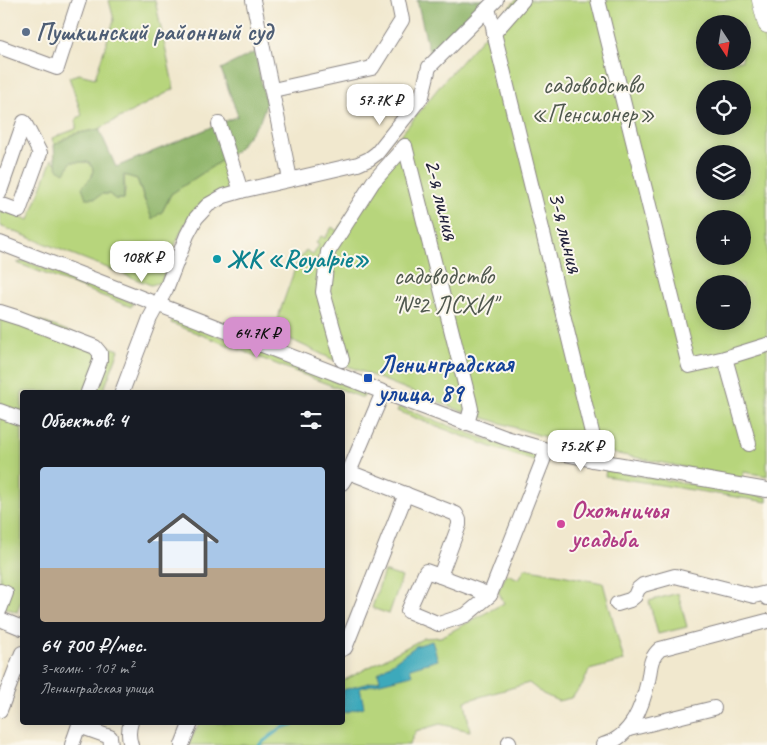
<!DOCTYPE html>
<html lang="ru">
<head>
<meta charset="utf-8">
<style>
  body { margin:0; font-family:Caveat,sans-serif; background:#242831; color:#f1f3f6; height:100vh; display:flex; flex-direction:column; font-size:19px; white-space:nowrap }
  * { box-sizing:border-box; margin:0 }
  p { font-size:16px; color:#9ea1a6 }
  .icon { flex:none; width:28px; height:28px; fill:none; stroke:currentColor; stroke-width:2; stroke-linecap:round; stroke-linejoin:round }
  .map { position:relative; flex:1; overflow:hidden }
  .details { position:absolute; left:20px; top:390px; width:325px; height:335px; display:flex; flex-direction:column; background:#171b24; border-radius:5px; box-shadow:0 2px 12px #0003 }
  .details>* { flex:none }
  .needle { width:32px; rotate:168deg }
  .tools { position:absolute; left:696px; top:15px; display:grid; gap:10px }
  .tools a { display:grid; place-items:center; width:55px; height:55px; border-radius:50%; background:#171b24; box-shadow:0 2px 12px #0003; font-size:25px }
  .price { position:absolute; translate:-50% -42px; padding:0 11px; border-radius:10px; background:#fff; color:#222; font-size:16px; line-height:32px; filter:drop-shadow(0 1px 2px #0008) }
  .price::after { content:''; position:absolute; left:50%; top:30px; width:15px; height:11px; margin-left:-8px; background:inherit; clip-path:polygon(0 0,100% 0,50% 100%) }
  .price.on { background:#d690ce; color:#111 }
  ul { padding:0; list-style:none }
  li { display:grid; align-content:center; gap:10px; height:265px; padding:0 20px }
  li span { display:grid; place-items:center; height:155px; border-radius:5px; color:#555 }
  li>.icon { margin-inline-start:auto }
  span .icon { width:90px; height:90px; fill:#fffc; stroke-width:1 }
  li b { font-size:21px }
  h2 { display:flex; justify-content:space-between; align-items:center; height:60px; padding:0 20px; font-size:21px }
  .map>svg:first-child { display:block }
  .green { fill:#b7d57c; stroke:#6c7c5c; fill-rule:evenodd }
  .forest { fill:#91b66c; stroke:#5a6c54 }
  .water { fill:#3ca9bb; stroke:#2f667b }
  .lines { fill:none; stroke-linecap:round; stroke-linejoin:round }
  .stream { stroke:#3ca9bb; stroke-width:3 }
  .minor-casing { stroke:#8a8584; stroke-width:16 }
  .major-casing { stroke:#8a8584; stroke-width:19 }
  .minor { stroke:#fff; stroke-width:14 }
  .major { stroke:#fff; stroke-width:18 }
  .service-dot { fill:#5c6f8a; stroke:#fbf7ec; stroke-width:2 }
  .culture-dot { fill:#0f9aa8; stroke:#fbf7ec; stroke-width:2 }
  .transit-dot { fill:#1a4fb4; stroke:#fbf7ec; stroke-width:2 }
  .hotel-dot { fill:#d1479c; stroke:#fbf7ec; stroke-width:2 }
  .labels { text-anchor:middle; dominant-baseline:central; stroke-width:4; stroke-linejoin:round; paint-order:stroke }
  .service-label { font-size:25px; font-weight:bold; fill:#4e5e75; stroke:#fbf7ec; text-anchor:start }
  .park-label { font-size:25px; fill:#4f584e; stroke:#fbf7ec }
  .street-label { font-size:25px; fill:#22223b; stroke:#fbf7ec }
  .culture-label { font-size:25px; font-weight:bold; fill:#0d838f; stroke:#fbf7ec; text-anchor:start }
  .transit-label { font-size:25px; font-weight:bold; fill:#164399; stroke:#fbf7ec; text-anchor:start }
  .hotel-label { font-size:25px; font-weight:bold; fill:#b23c85; stroke:#fbf7ec; text-anchor:start }
</style>
</head>
<body>
<div class="map">
<svg width="767" height="745" viewBox="0 0 767 745">
  <rect width="100%" height="100%" fill="#fbf7ec"/>
  <filter id="ink" filterUnits="userSpaceOnUse"><feTurbulence type="fractalNoise" baseFrequency=".02" numOctaves="2"/><feDisplacementMap in="SourceGraphic" scale="10" xChannelSelector="R" yChannelSelector="G"/><feConvolveMatrix kernelMatrix="1 2 1 2 8 2 1 2 1" color-interpolation-filters="sRGB"/></filter>
  <filter id="wash" filterUnits="userSpaceOnUse"><feTurbulence type="fractalNoise" baseFrequency=".0096" numOctaves="4" result="noise"/><feDisplacementMap in="SourceGraphic" scale="20" xChannelSelector="R" yChannelSelector="G"/><feGaussianBlur stdDeviation="1.12" result="paint"/><feColorMatrix in="noise" values="0 0 0 0 0 0 0 0 0 0 0 0 0 0 0 0 0 1.4 0 .05"/><feComposite in="paint" operator="in"/></filter>
  <g filter="url(#wash)">
    <rect width="100%" height="100%" fill="#f1e8ce"/>
    <g class="green">
      <polygon points="109,0 155,0 174,89 99,129 74,134 54,145 52,138 76,129 76,119 82,115 69,77 79,74 95,78 114,20"/>
      <path d="M516,0H754L767,51V476L744,472L742,478L683,467L593,449L548,438L459,410L338,362L273,331L297,263L306,250L313,255L319,245L316,243L321,236L325,238L332,227L337,231L397,140L443,82ZM705,24H742V61H705ZM705,89H742V126H705ZM705,154H742V191H705ZM705,219H742V256H705ZM705,284H742V321H705Z"/>
      <path d="M225,158L235,187C225,192 213,196 203,202C182,216 171,259 161,282L151,285L0,226V209L29,220L52,159L56,164L58,169L71,162H89L93,169L92,177L102,194H109L115,199H124L125,190L124,175L137,179L145,202L162,212L171,194Z"/>
      <polygon points="25,261 133,303 131,307 17,263"/>
      <polygon points="0,306 119,350 103,392 22,392 22,598 17,612 0,606"/>
      <polygon points="173,318 365,393 363,398 171,323"/>
      <polygon points="399,407 496,443 539,457 537,462 494,448 397,411"/>
      <polygon points="606,470 767,497 767,502 605,476"/>
      <polygon points="525,568 603,583 624,661 589,670 582,686 571,698 558,701 543,694 529,683 465,701 470,731 440,724 416,731 409,745 188,745 199,723 342,722 343,681 424,638 441,637 504,603 498,591 507,574 519,579"/>
      <polygon points="384,571 402,577 389,614 372,608"/>
      <polygon points="678,593 687,627 658,634 649,601"/>
    </g>
    <g class="forest">
      <polygon points="417,0 490,0 430,56"/>
      <polygon points="255,52 266,104 260,121 236,151 171,194 162,212 152,219 137,179 124,175 124,199 115,199 109,194 102,194 96,198 86,198 82,187 92,177 93,169 89,162 71,162 65,173 58,169 55,159 54,145 74,134 99,129 116,167 238,116 221,69"/>
    </g>
    <polygon class="water" points="432,641 438,660 410,668 412,675 360,688 364,707 343,713 343,690 380,680 378,673 416,646"/>
    <g class="lines">
      <polyline class="stream" points="259,745 281,728 300,722"/>
    </g>
  </g>
  <g filter="url(#ink)">
    <g class="lines">
      <defs>
        <g id="minor">
          <polyline points="253,0 290,179"/>
          <polyline points="598,0 689,366 725,358 767,345"/>
          <polyline points="488,9 493,26 494,33 596,449 593,460"/>
          <polyline points="494,33 523,0"/>
          <polyline points="0,47 57,68 79,0"/>
          <polyline points="273,90 372,68 402,20 398,0"/>
          <polyline points="219,124 241,191"/>
          <polyline points="405,146 469,400 471,409 467,424"/>
          <polyline points="0,191 24,122 40,153 19,211 0,204"/>
          <polyline points="0,243 383,392 506,438 547,450 593,460 767,490"/>
          <polyline points="0,312 19,318 95,347 100,353 100,361 88,392"/>
          <polyline points="261,345 268,328"/>
          <polyline points="725,358 749,444"/>
          <polyline points="342,360 323,292 328,252 373,182 405,146"/>
          <polyline points="122,392 150,318 166,289 187,235 196,218 208,205 224,196 241,191 358,164 369,159 377,153 422,96 429,67 496,0"/>
          <polyline points="0,411 22,419"/>
          <polyline points="349,472 456,514 459,520 459,525 440,576 426,571 408,611 439,624 466,615 490,595 547,450"/>
          <polyline points="342,483 349,472 383,392"/>
          <polyline points="440,576 490,595"/>
          <polyline points="0,591 6,593 0,609"/>
          <polyline points="617,604 630,600 635,596 638,589 643,585 675,576 754,596 766,593 767,598"/>
          <polyline points="0,619 22,628"/>
          <polyline points="342,649 345,648 406,494"/>
          <polyline points="0,710 22,653"/>
          <polyline points="79,726 110,737 111,745"/>
          <polyline points="629,729 714,708"/>
          <polyline points="509,742 509,745"/>
          <polyline points="72,745 80,722"/>
          <path d="M131,745C128,737 128,731 131,722"/>
          <polyline points="182,745 191,722"/>
          <path d="M603,745C632,737 642,707 648,681C651,667 649,659 660,649L767,621"/>
        </g>
        <polyline id="major" points="761,0 767,24"/>
      </defs>
      <use href="#minor" class="minor-casing"/>
      <use href="#major" class="major-casing"/>
      <use href="#minor" class="minor"/>
      <use href="#major" class="major"/>
    </g>
  </g>
  <circle class="service-dot" cx="26" cy="32" r="5"/>
  <circle class="culture-dot" cx="217" cy="259" r="5"/>
  <rect class="transit-dot" x="363" y="373" width="10" height="10" rx="2.5"/>
  <circle class="hotel-dot" cx="561" cy="524" r="5"/>
  <g class="labels">
    <g class="service-label">
      <text x="36" y="32">Пушкинский районный суд</text>
    </g>
    <g class="park-label">
      <text x="593" y="85">садоводство<tspan x="593" dy="29">«Пенсионер»</tspan></text>
      <text x="444" y="276">садоводство<tspan x="444" dy="29">"№2 ЛСХИ"</tspan></text>
    </g>
    <g class="street-label">
      <text transform="translate(442 199) rotate(76)">2-я линия</text>
      <text transform="translate(566 232) rotate(76)">3-я линия</text>
    </g>
    <g class="culture-label">
      <text x="227" y="259">ЖК «Royalpie»</text>
    </g>
    <g class="transit-label">
      <text x="378" y="364">Ленинградская<tspan x="378" dy="29">улица, 89</tspan></text>
    </g>
    <g class="hotel-label">
      <text x="571" y="510">Охотничья<tspan x="571" dy="29">усадьба</tspan></text>
    </g>
  </g>
</svg>
<div class="tools">
<a><svg class="needle" viewBox="-14 -14 28 28"><path d="M0-13l5 13h-10z" fill="#e53935"/><path d="M0 13l5-13h-10z" fill="#9ea1a6"/></svg></a>
<a><svg class="icon" aria-label="locate" viewBox="0 0 24 24"><circle cx="12" cy="12" r="6"/><path d="M12 2v4M12 18v4M2 12h4M18 12h4"/></svg></a>
<a><svg class="icon" aria-label="layers" viewBox="0 0 24 24"><path d="M12 4l9 5-9 5-9-5zM3 14l9 5 9-5"/></svg></a>
<a>+</a>
<a>−</a>
</div>
<b class="price" style="left:380px;top:126px">57.7K ₽</b>
<b class="price" style="left:142px;top:283px">108K ₽</b>
<b class="price on" style="left:257px;top:359px">64.7K ₽</b>
<b class="price" style="left:581px;top:472px">75.2K ₽</b>
<section class="details">
<h2>Объектов: 4<svg class="icon" aria-label="filters" viewBox="0 0 24 24"><path d="M4 7h16M4 17h16"/><circle cx="9" cy="7" r="2"/><circle cx="15" cy="17" r="2"/></svg></h2>
<ul>
<li><span style="background:linear-gradient(#a9c7e8 65%,#b9a48a 0)"><svg class="icon" aria-label="home" viewBox="0 0 24 24"><path d="M3 11l9-7 9 7M6 9v11h12V9"/></svg></span><div><b>64 700 ₽/мес.</b><p>3-комн. · 107 m²</p><p>Ленинградская улица</p></div></li>
</ul>
</section>
</div>
</body>
</html>
